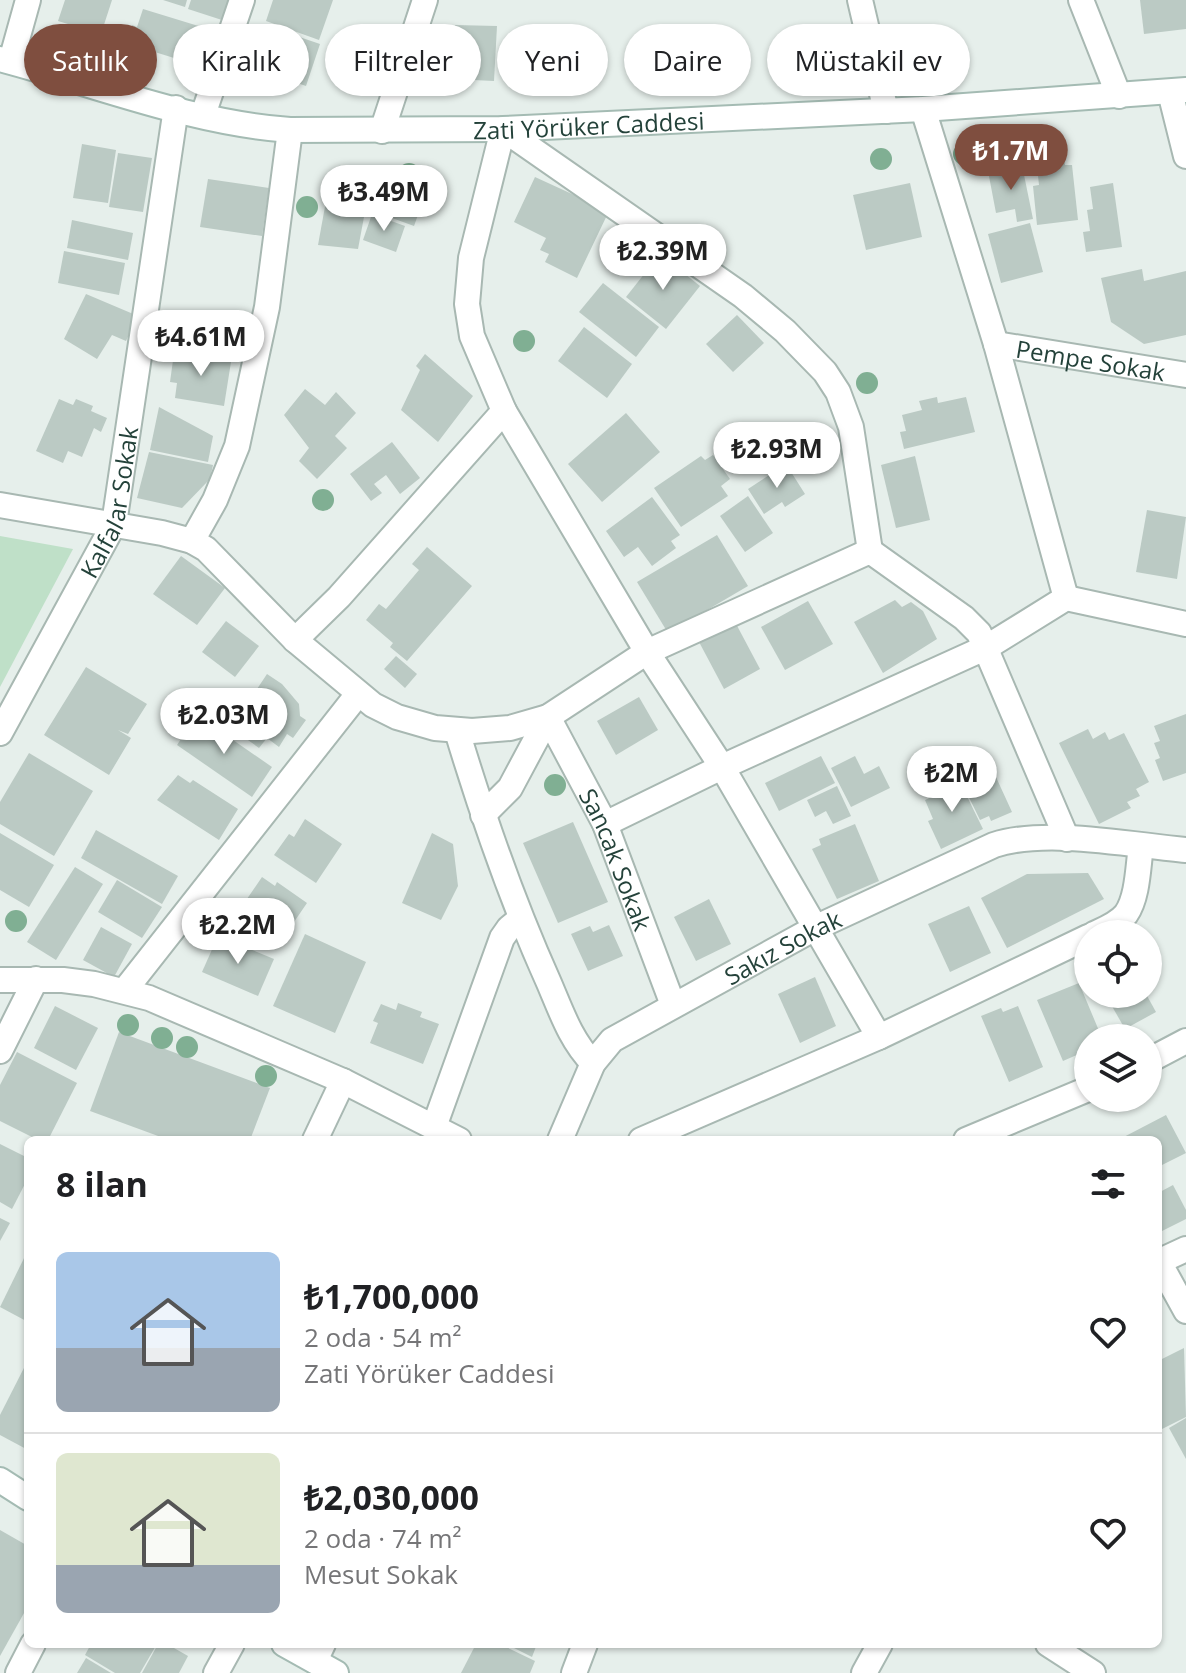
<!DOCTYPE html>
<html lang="tr">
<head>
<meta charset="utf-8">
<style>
  body { margin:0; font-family:"Open Sans",sans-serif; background:#f2f2f2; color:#202124; height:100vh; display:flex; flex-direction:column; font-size:30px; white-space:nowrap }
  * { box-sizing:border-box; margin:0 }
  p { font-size:26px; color:#757577 }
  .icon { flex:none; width:44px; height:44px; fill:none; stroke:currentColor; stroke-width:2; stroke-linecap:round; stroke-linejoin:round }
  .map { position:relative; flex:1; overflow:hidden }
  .sheet { position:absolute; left:24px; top:1136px; width:1138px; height:512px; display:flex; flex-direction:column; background:#fff; border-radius:12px; box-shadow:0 2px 6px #0004 }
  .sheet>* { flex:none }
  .banner { position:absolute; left:24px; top:24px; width:1138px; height:72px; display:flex; gap:16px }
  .controls { position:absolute; left:1074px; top:920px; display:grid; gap:16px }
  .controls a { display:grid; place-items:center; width:88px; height:88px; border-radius:50%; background:#fff; box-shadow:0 2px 6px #0004; font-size:40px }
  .price { position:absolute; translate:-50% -68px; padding:0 18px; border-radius:28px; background:#fff; color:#222; font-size:26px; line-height:52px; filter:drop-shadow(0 2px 4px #0008) }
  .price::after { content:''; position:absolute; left:50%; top:48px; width:24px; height:18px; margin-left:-12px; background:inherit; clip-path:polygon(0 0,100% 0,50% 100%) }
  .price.on { background:#7f4e3f; color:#fff }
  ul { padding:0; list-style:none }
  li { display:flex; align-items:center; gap:24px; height:200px; padding:0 32px }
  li+li { border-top:2px solid #e0e0e0 }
  li span { display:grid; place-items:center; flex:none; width:224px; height:160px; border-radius:12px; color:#555 }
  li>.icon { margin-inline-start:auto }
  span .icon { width:96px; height:96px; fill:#fffc; stroke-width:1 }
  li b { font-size:34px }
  h2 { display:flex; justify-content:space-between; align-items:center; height:96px; padding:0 32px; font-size:34px }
  .chip { padding:0 28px; border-radius:36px; background:#fff; box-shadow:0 2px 6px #0004; font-size:28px; line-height:72px }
  .chip.on { background:#7f4e3f; color:#fff }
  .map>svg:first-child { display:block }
  .green { fill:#bfe0c8 }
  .building { fill:#bbcac4 }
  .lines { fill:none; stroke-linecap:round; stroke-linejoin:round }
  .street-casing { stroke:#a8b8b2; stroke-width:28 }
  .secondary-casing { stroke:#a4bbb3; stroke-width:28 }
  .street { stroke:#fff; stroke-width:24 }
  .secondary { stroke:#fff; stroke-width:24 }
  .tree { fill:#80af93 }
  .labels { text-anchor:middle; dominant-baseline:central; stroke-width:7; stroke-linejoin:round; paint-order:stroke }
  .street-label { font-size:24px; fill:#24423a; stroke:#f7fbf9 }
</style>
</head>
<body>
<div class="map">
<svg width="1186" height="1673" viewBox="0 0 1186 1673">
  <rect width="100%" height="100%" fill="#e6efeb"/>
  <polygon class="green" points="0,536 73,549 0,687"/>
  <g class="building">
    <polygon points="65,0 112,0 101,34 58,21"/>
    <polygon points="163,0 187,0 185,7"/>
    <polygon points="191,0 232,0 225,21 188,9"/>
    <polygon points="273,0 333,0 319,40 266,21"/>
    <polygon points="1140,0 1186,0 1186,29 1144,34"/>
    <polygon points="143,9 218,32 206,68 126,43 132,25 137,27"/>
    <polygon points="455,25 497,26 494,81 453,79"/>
    <polygon points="267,26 320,44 306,86 253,68"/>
    <polygon points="1062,136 1065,165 1072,165 1078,220 1037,225 1033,186 1039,185 1034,139"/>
    <polygon points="82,144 116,150 108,203 73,198"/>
    <polygon points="118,153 152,158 143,212 109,207"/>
    <polygon points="1022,165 1033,219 1017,222 1015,209 996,213 988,171"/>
    <polygon points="535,177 609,211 577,278 545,262 549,254 540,250 546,238 514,222"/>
    <polygon points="208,179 269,188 262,236 200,227"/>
    <polygon points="910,183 922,237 866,250 853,195"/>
    <polygon points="1113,183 1122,247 1086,252 1083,232 1090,231 1087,210 1093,209 1090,187"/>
    <polygon points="390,189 423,201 414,226 381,214"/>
    <polygon points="326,201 367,201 358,249 318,245"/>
    <polygon points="372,214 405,226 396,252 363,240"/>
    <polygon points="72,220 133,233 128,260 67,248"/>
    <polygon points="1030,223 1043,272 1001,283 988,234"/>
    <polygon points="64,251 125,263 119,295 58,283"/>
    <polygon points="660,254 700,286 666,329 626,297"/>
    <polygon points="1142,269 1144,281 1186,271 1186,335 1144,344 1111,322 1101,278"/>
    <polygon points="603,283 659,327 636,357 579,312"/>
    <polygon points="86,294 138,316 126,341 112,335 97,359 64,339"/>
    <polygon points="737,315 764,343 733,372 706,344"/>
    <polygon points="584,327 632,364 607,398 558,361"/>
    <polygon points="199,351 217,353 216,360 231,362 224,406 175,398 177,383 170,382 174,353 198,357"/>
    <polygon points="425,354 473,396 438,442 401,410 420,370 416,366"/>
    <polygon points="305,389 325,405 336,392 356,413 335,436 347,448 317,479 299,461 309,448 284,415"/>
    <polygon points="937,397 938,403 966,397 975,432 904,449 900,432 906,431 902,415 922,410 919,401"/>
    <polygon points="59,399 73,405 76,399 93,406 91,411 107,418 101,432 94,428 82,457 68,451 63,463 36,451"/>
    <polygon points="159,407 213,436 208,462 150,450"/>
    <polygon points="626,413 660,452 602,502 568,464"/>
    <polygon points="392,442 420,478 400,494 386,475 374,484 382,493 371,501 350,474"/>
    <polygon points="149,452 213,465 210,479 182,508 137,498"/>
    <polygon points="713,455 730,479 721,486 728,496 681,527 654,488 701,456 705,460"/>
    <polygon points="915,456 930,520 896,528 881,465"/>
    <polygon points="786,464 805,494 785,507 782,502 764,514 748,489"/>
    <polygon points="748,496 773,533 745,552 720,516"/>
    <polygon points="652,497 680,535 671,541 676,548 652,566 638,547 624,557 606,531"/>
    <polygon points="1147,510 1186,517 1177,579 1136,572"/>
    <polygon points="717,535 748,586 668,633 637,582"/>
    <polygon points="427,547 472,586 407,661 390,647 393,643 366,620 379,604 386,609 419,570 412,564"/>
    <polygon points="181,556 225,588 197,625 153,594"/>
    <polygon points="895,600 902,607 911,602 923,611 937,639 883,673 854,622"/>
    <polygon points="808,601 833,644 785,670 761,627"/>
    <polygon points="734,620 760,669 724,689 698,640"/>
    <polygon points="226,621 259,646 235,677 202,652"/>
    <polygon points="396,656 417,674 405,688 384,669"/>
    <polygon points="86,667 147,704 128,734 118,730 131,738 109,775 44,735"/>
    <polygon points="267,674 282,684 299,704 300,716 306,720 293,738 287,734 279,747 267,738 259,748 231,728"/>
    <polygon points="639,697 658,730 616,755 597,721"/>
    <polygon points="1186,714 1186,773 1163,781 1155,760 1160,758 1154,743 1160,741 1154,726"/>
    <polygon points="197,715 272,767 252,797 177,745"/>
    <polygon points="1088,729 1093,739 1105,732 1109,740 1124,733 1149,782 1136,789 1140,796 1127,802 1131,808 1099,824 1059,743"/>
    <polygon points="29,753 93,791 54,856 0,824 0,802"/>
    <polygon points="821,756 835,783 779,811 765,783"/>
    <polygon points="855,756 864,774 879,766 890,788 851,807 831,768"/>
    <polygon points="990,764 1012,812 991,821 989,816 980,820 961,781 969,778 968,774"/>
    <polygon points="178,775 190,783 193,780 238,809 219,840 157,800"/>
    <polygon points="957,776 983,829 941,849 928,821 933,819 925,800 938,794 935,786"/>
    <polygon points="837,786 851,816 833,824 826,811 815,817 807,800"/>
    <polygon points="305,819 342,844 316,883 274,855 289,834 294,837"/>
    <polygon points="573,822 608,902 558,923 523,843"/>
    <polygon points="855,824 879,881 837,899 812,849 821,845 819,839"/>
    <polygon points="96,830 178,876 162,904 81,858"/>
    <polygon points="0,833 54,865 29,907 0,890"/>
    <polygon points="432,833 453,844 458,886 441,920 402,903"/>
    <polygon points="75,867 103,884 56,960 27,942"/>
    <polygon points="1088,873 1104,899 1007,948 981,898 1027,874"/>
    <polygon points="262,877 275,886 277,882 307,903 281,941 238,912"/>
    <polygon points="117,880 162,907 142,938 98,912"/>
    <polygon points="709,899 731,944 696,961 674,917"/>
    <polygon points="969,906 991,953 950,972 928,924"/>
    <polygon points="609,925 623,956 588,971 571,934 590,926 593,932"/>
    <polygon points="101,927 132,944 114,977 83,960"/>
    <polygon points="305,934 366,962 335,1033 273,1006"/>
    <polygon points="218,936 274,959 258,996 202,972"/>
    <polygon points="815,977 836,1026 800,1043 778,994"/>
    <polygon points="1079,983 1102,1038 1088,1038 1088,1050 1063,1061 1037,1000"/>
    <polygon points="1105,994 1146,994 1156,1012 1125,1029"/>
    <polygon points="398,1003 422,1012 420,1017 439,1024 423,1064 370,1043 378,1023 373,1021 381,1004 396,1010"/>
    <polygon points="55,1006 98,1028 76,1070 34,1048"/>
    <polygon points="1018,1006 1043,1067 1009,1082 981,1016 1001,1008 1003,1012"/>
    <polygon points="119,1032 270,1088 250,1140 169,1140 90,1111"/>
    <polygon points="17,1052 77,1083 48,1140 38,1140 0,1121 0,1085"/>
    <polygon points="1166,1115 1186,1153 1158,1167 1158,1140 1118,1140"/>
    <polygon points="0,1144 28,1158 28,1178 12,1209 0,1202"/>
    <polygon points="1173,1185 1186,1210 1186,1219 1158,1233 1158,1193"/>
    <polygon points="0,1218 10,1223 0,1241"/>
    <polygon points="28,1250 28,1322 0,1307"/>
    <polygon points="1184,1348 1186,1417 1162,1429 1158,1421 1158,1361"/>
    <polygon points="28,1360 28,1450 0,1435 0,1415"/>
    <polygon points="1186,1418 1186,1459 1169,1428"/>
    <polygon points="0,1530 28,1546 28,1606 0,1656"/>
    <polygon points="91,1644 157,1644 140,1673 115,1673 85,1655"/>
    <polygon points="158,1644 167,1644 188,1656 179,1673 142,1673"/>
    <polygon points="476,1644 500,1644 535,1661 530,1673 461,1673"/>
    <polygon points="506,1644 537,1644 532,1657"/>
    <polygon points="86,1658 111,1673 77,1673"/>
  </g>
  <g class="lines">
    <defs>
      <g id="street">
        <polyline points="860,0 886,111"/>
        <polyline points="1081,0 1119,96"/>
        <polyline points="11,61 28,0"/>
        <polyline points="1170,92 1186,156"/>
        <polyline points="923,109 996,344 1066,598"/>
        <polyline points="203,115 242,0"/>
        <polyline points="382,131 425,0"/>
        <path id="s1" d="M996,344L1186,375"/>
        <polyline points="0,505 162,533 192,541 206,549 295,640 373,705 397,717 435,728 472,731 510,728 548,717 647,652 870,551 964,618 979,633 1067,839"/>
        <polyline points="192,541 215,500 237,446 267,307 290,130"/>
        <polyline points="870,551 851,427 838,392 825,372 785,331 743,296 503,129 471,258 467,304 472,336 504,411 647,652 722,767 879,1037"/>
        <polyline points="1066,598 1186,624"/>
        <polyline points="295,640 339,597 504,411"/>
        <path id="s2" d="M548,717L605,824L673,1005"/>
        <path d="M457,731C483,817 512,901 549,983C561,1011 571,1041 593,1063"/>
        <path id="s3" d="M0,733L114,524L176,108"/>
        <polyline points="483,815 510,788 548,717"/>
        <polyline points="605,824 722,767 987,647 1066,598"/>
        <path d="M1094,934C1105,929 1118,924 1126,914C1138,897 1138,866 1141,846"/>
        <polyline points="0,980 63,980 94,984 149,998 343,1081 459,1140"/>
        <polyline points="125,990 358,694"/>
        <polyline points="0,1051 36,979"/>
        <polyline points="1148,1061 1186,1041"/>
        <polyline points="434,1127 502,938 509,928 520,919"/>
        <polyline points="315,1140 343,1081"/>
        <path id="s4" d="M560,1140L593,1063L612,1040L817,927L994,845C1046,828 1131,845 1186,850"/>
        <polyline points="641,1140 879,1037 1088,937"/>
        <polyline points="966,1140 1088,1089"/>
        <polyline points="1158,1262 1186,1249"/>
        <polyline points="1159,1262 1186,1311"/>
        <polyline points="1048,1644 1093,1673"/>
        <polyline points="315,1661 323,1644"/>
        <polyline points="18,1673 33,1644"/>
        <polyline points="216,1673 232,1644"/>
        <polyline points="574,1673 585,1644"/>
        <polyline points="864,1673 880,1644"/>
      </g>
      <g id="secondary">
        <path id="s5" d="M0,59C95,84 191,123 290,130L503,129L923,109L1186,90"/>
        <polyline points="0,1480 28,1498"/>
        <polyline points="284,1644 336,1673"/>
      </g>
    </defs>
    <use href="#street" class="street-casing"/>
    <use href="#secondary" class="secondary-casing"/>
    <use href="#street" class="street"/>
    <use href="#secondary" class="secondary"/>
  </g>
  <g class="tree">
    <circle cx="964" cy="154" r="11"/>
    <circle cx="881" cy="159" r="11"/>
    <circle cx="409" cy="174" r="11"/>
    <circle cx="307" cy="207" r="11"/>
    <circle cx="524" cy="341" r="11"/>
    <circle cx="867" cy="383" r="11"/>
    <circle cx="323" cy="500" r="11"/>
    <circle cx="555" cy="785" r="11"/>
    <circle cx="16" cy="921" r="11"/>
    <circle cx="128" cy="1025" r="11"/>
    <circle cx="162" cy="1038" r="11"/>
    <circle cx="187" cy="1047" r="11"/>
    <circle cx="266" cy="1076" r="11"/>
  </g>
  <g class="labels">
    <g class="street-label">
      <text stroke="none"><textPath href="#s5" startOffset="598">Zati Yörüker Caddesi</textPath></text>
      <text stroke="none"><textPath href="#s1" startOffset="96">Pempe Sokak</textPath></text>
      <text stroke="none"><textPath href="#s3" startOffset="258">Kalfalar Sokak</textPath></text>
      <text stroke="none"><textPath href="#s2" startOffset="158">Sancak Sokak</textPath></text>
      <text stroke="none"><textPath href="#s4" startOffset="308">Sakız Sokak</textPath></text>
    </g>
  </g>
</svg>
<div class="controls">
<a><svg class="icon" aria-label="locate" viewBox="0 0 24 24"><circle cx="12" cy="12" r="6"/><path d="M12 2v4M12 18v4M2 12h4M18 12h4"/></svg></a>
<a><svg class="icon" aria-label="layers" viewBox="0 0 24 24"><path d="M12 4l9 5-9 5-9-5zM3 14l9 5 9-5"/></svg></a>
</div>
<b class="price on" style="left:1011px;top:192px">₺1.7M</b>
<b class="price" style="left:384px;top:233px">₺3.49M</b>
<b class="price" style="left:663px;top:292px">₺2.39M</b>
<b class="price" style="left:201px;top:378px">₺4.61M</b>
<b class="price" style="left:777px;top:490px">₺2.93M</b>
<b class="price" style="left:224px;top:756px">₺2.03M</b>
<b class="price" style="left:952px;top:814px">₺2M</b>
<b class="price" style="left:238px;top:966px">₺2.2M</b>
<div class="banner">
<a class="chip on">Satılık</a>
<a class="chip">Kiralık</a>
<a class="chip">Filtreler</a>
<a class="chip">Yeni</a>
<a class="chip">Daire</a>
<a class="chip">Müstakil ev</a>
</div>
<section class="sheet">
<h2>8 ilan<svg class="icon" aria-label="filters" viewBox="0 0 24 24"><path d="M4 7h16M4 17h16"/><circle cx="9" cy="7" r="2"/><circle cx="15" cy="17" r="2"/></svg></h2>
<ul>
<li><span style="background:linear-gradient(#a9c7e8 60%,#9aa5b1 0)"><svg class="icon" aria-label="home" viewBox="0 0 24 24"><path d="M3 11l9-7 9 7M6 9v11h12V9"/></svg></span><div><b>₺1,700,000</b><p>2 oda · 54 m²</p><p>Zati Yörüker Caddesi</p></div><svg class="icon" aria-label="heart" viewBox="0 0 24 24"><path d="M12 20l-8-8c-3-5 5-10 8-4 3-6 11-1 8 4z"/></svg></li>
<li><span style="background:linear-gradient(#dfe7d0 70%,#9aa5b1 0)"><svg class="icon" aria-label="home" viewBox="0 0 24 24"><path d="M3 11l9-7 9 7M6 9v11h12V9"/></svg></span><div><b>₺2,030,000</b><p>2 oda · 74 m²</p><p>Mesut Sokak</p></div><svg class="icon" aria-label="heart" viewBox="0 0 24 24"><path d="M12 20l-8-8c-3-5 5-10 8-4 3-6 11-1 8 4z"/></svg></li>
</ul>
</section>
</div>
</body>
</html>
